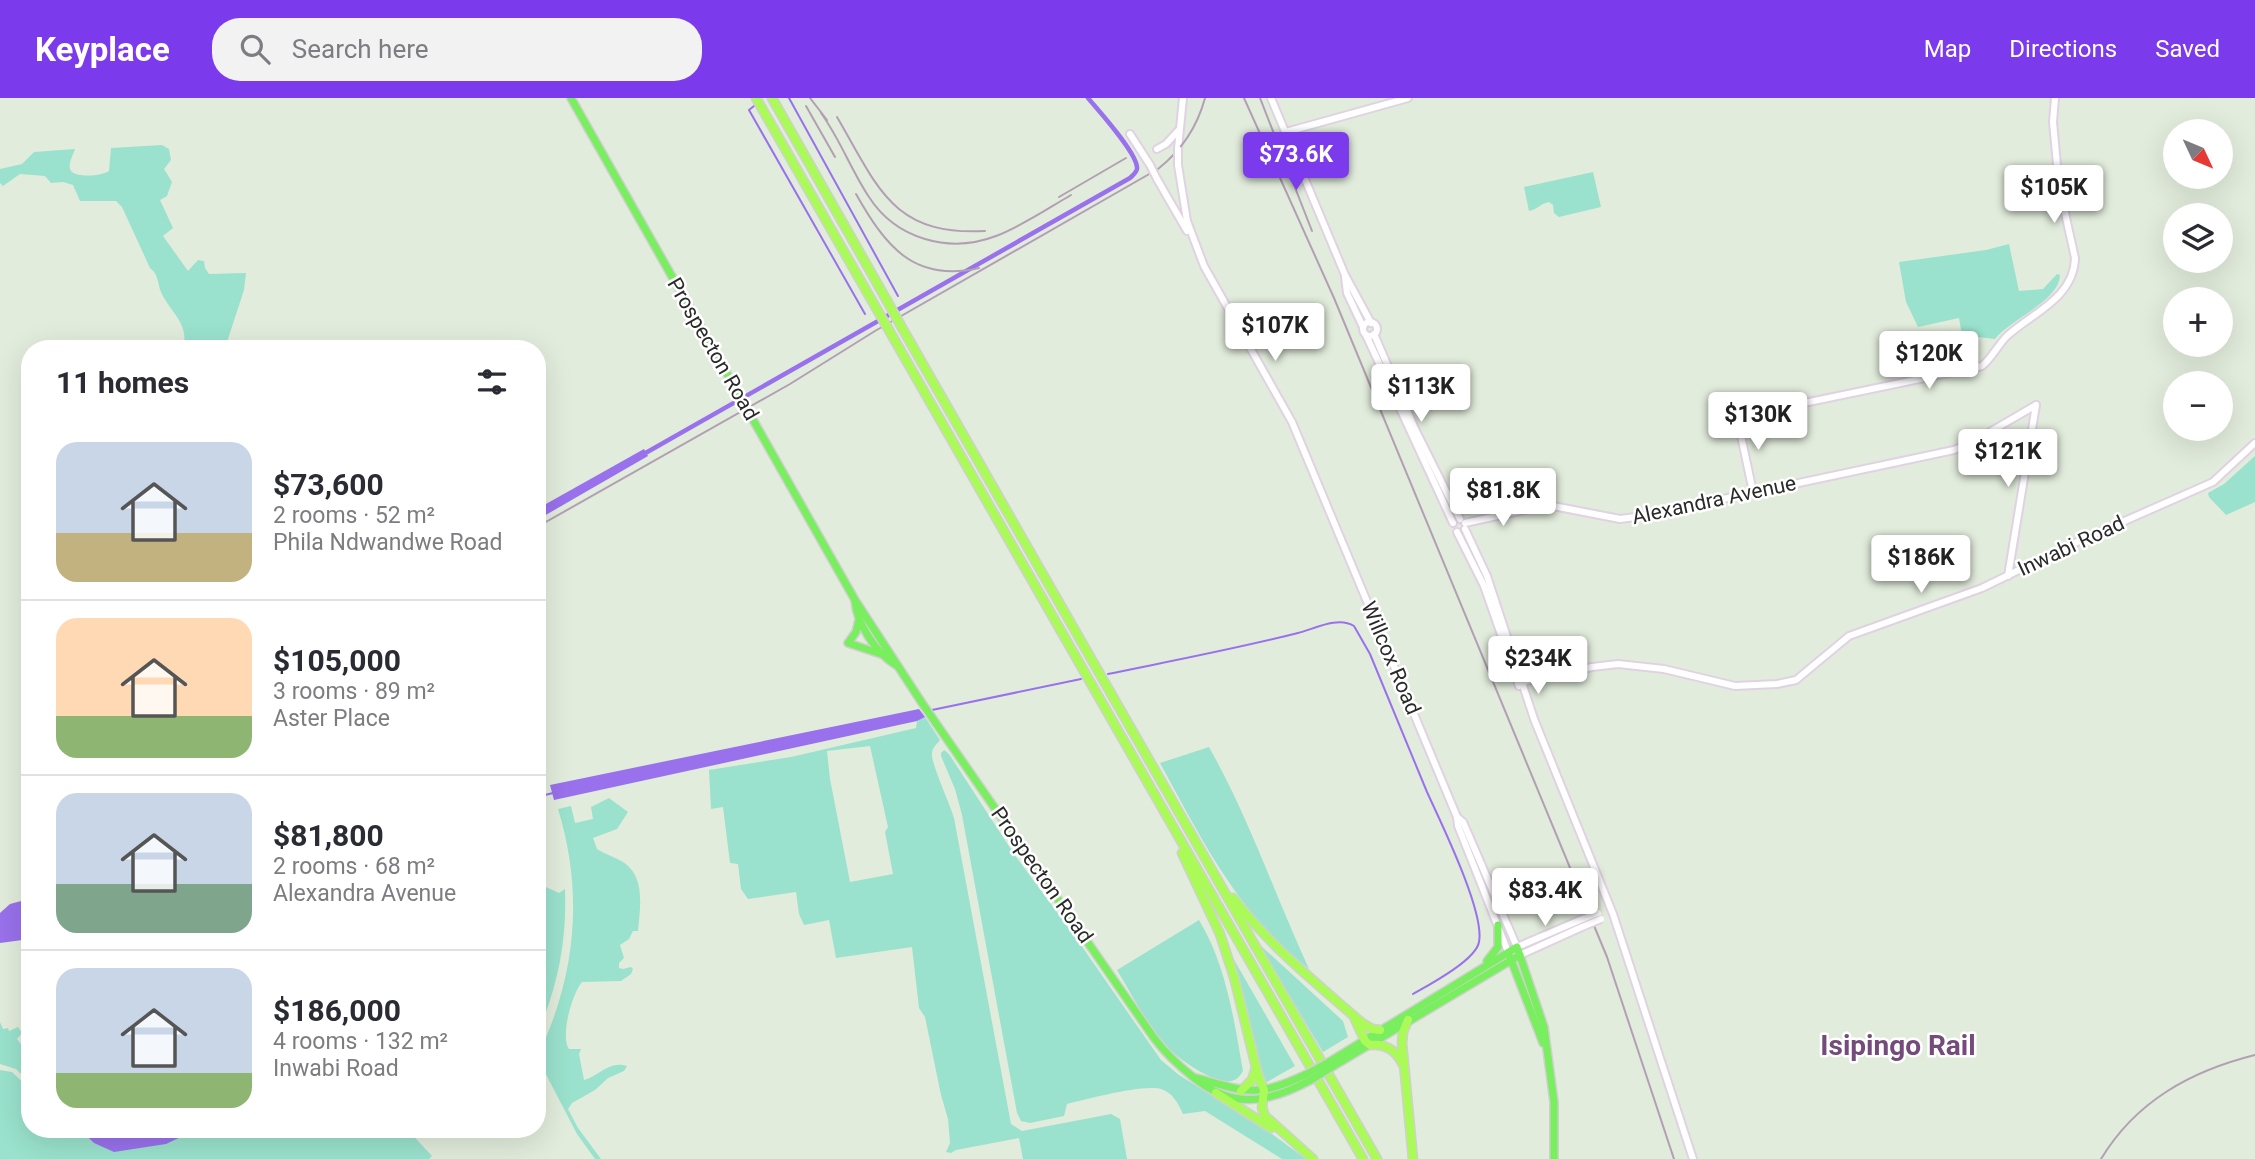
<!DOCTYPE html>
<html lang="en">
<head>
<meta charset="utf-8">
<style>
  body { margin:0; font-family:Roboto,sans-serif; background:#f2f2f3; color:#2b2b33; height:100vh; display:flex; flex-direction:column; font-size:26px; white-space:nowrap }
  * { box-sizing:border-box; margin:0 }
  p { font-size:23px; color:#7c7c81 }
  .icon { flex:none; width:38px; height:38px; fill:none; stroke:currentColor; stroke-width:2; stroke-linecap:round; stroke-linejoin:round }
  .map { position:relative; flex:1; overflow:hidden }
  .drawer { position:absolute; left:21px; top:242px; width:525px; height:798px; display:flex; flex-direction:column; background:#fff; border-radius:28px; box-shadow:0 7px 28px #0002 }
  .drawer>* { flex:none }
  .needle { width:46px; rotate:134deg }
  .tools { position:absolute; left:2163px; top:21px; display:grid; gap:14px }
  .tools a { display:grid; place-items:center; width:70px; height:70px; border-radius:50%; background:#fff; box-shadow:0 7px 28px #0002; font-size:35px }
  .price { position:absolute; translate:-50% -60px; padding:0 16px; border-radius:7px; background:#fff; color:#222; font-size:23px; line-height:46px; filter:drop-shadow(0 2px 4px #0008) }
  .price::after { content:''; position:absolute; left:50%; top:42px; width:21px; height:16px; margin-left:-10px; background:inherit; clip-path:polygon(0 0,100% 0,50% 100%) }
  .price.on { background:#7c3aed; color:#fff }
  ul { padding:0; list-style:none }
  li { display:flex; align-items:center; gap:21px; height:175px; padding:0 35px }
  li+li { border-top:2px solid #e1e1e2 }
  li span { display:grid; place-items:center; flex:none; width:196px; height:140px; border-radius:21px; color:#555 }
  li>.icon { margin-inline-start:auto }
  span .icon { width:84px; height:84px; fill:#fffc; stroke-width:1 }
  li b { font-size:30px }
  h2 { display:flex; justify-content:space-between; align-items:center; height:84px; padding:0 35px; font-size:30px }
  header { display:flex; align-items:center; gap:42px; box-sizing:border-box; height:98px; padding:0 35px; background:#7c3aed; color:#fff }
  header strong { font-size:33px }
  nav { display:flex; gap:38px; margin-inline-start:auto; font-size:24px }
  .search { width:490px; height:63px; background:#f2f2f3; display:flex; align-items:center; gap:18px; box-sizing:border-box; padding:0 24px; border-radius:28px; color:#7c7c81; font-size:26px }
  .map>svg:first-child { display:block }
  .green { fill:#9ae2cd; fill-rule:evenodd }
  .water { fill:#9971ec }
  .lines { fill:none; stroke-linecap:round; stroke-linejoin:round }
  .stream { stroke:#9971ec; stroke-width:2 }
  .canal { stroke:#9971ec; stroke-width:4.5 }
  .secondary-casing { stroke:#e0d2e3; stroke-width:10 }
  .primary-casing { stroke:#d0d0d0; stroke-width:10 }
  .highway-casing { stroke:#d0d0d0; stroke-width:11 }
  .secondary { stroke:#fff; stroke-width:6 }
  .primary { stroke:#79ee5f; stroke-width:7 }
  .highway { stroke:#abfb58; stroke-width:8 }
  .rail { stroke:#b29fb4; stroke-width:2 }
  .secondary-bridge-casing { stroke:#e0d2e3; stroke-width:10; stroke-linecap:butt }
  .primary-bridge-casing { stroke:#d0d0d0; stroke-width:10; stroke-linecap:butt }
  .highway-bridge-casing { stroke:#d0d0d0; stroke-width:11; stroke-linecap:butt }
  .secondary-bridge { stroke:#fff; stroke-width:6 }
  .primary-bridge { stroke:#79ee5f; stroke-width:7 }
  .highway-bridge { stroke:#abfb58; stroke-width:8 }
  .labels { text-anchor:middle; dominant-baseline:central; stroke-width:5; stroke-linejoin:round; paint-order:stroke }
  .street-label { font-size:21px; fill:#2a2a2a; stroke:#fff }
  .district-label { font-size:28px; font-weight:bold; fill:#744b7a; stroke:#fff }
</style>
</head>
<body>
<header>
<strong>Keyplace</strong>
<div class="search"><svg class="icon" aria-label="search" viewBox="0 0 24 24"><circle cx="10" cy="10" r="6"/><path d="M15 15l6 6"/></svg>Search here</div>
<nav><a>Map</a><a>Directions</a><a>Saved</a></nav>
</header>
<div class="map">
<svg width="2255" height="1061" viewBox="0 0 2255 1061">
  <rect width="100%" height="100%" fill="#e2ecdc"/>
  <g class="green">
    <path d="M162,47L169,51L171,62L164,71L172,84L167,98L160,102L173,130L163,138L188,173L198,162L204,163L205,170L209,176L246,175L244,192L225,250H183C190,226 170,214 161,194C157,184 159,177 150,170L122,109L116,103H80L73,87L63,84L51,85L45,78L20,76L3,88L0,85V71L22,66L34,54L75,51C73,57 67,67 71,73C76,80 103,78 109,73L111,50Z"/>
    <path d="M1593,74L1601,109L1559,119L1554,115L1553,107L1549,104C1541,105 1537,112 1529,113L1524,89Z"/>
    <path d="M2009,146L2019,193L2043,191L2057,176L2060,177C2059,203 2011,221 1995,241L1962,237L1959,220L1918,229L1906,204L1899,164L1986,152Z"/>
    <polygon points="2255,358 2255,404 2226,417 2209,399 2208,395 2224,386"/>
    <path d="M925,619L940,642C937,646 932,650 932,656C931,665 950,706 954,720L1011,1026L1022,1033L1111,1016L1120,1021L1127,1061H1023L1019,1040L956,1052L951,1055L946,1054L950,1045L948,1021L941,997L925,919L919,910L912,849L836,860L829,822L804,827L799,816L796,794L748,801L741,791L738,766L730,765L723,709L711,711L709,672L791,659L916,630L917,623ZM870,648L888,729L885,734L893,776L850,784L830,681L827,653Z"/>
    <path d="M1209,649C1249,720 1275,797 1309,871C1238,816 1202,742 1160,665Z"/>
    <path d="M944,652L949,656L1014,756L1076,840L1161,962L1179,977L1264,1030L1306,1061H1282L1205,1013L1183,1016C1178,1005 1173,995 1161,991C1143,986 1087,1001 1067,1006L1064,1018L1030,1025L1021,1023L1017,1015L962,717L955,691L941,658V655Z"/>
    <path d="M609,700L628,714L617,731L593,740L597,751C605,756 614,759 623,764C646,779 640,809 638,833H633L629,841L620,847L624,860L619,865V870L623,871L631,869L633,871L631,876L621,883L582,884C572,896 560,938 569,951H581L579,956L584,982C599,978 609,962 627,968L624,973L608,980L595,992L572,1005L568,1011L578,1030L601,1061H595L577,1036L537,959C576,880 584,795 558,711L571,708L575,725L593,721L591,709Z"/>
    <path d="M537,785L559,795L565,791C567,841 558,890 537,936Z"/>
    <path d="M1199,822C1226,866 1234,922 1243,973C1240,978 1237,982 1231,983C1214,987 1176,959 1165,947C1146,925 1132,897 1117,872Z"/>
    <path d="M1225,846L1295,968L1267,984L1258,978C1254,931 1240,889 1225,846Z"/>
    <polygon points="1259,846 1343,923 1348,939 1323,954"/>
    <polygon points="0,924 3,931 8,930 9,933 18,929 22,935 17,941 30,958 30,985 16,971 0,966"/>
    <polygon points="0,972 12,974 30,991 30,1031 78,1031 94,1045 185,1037 191,1031 407,1031 432,1058 429,1061 0,1061"/>
  </g>
  <g class="water">
    <polygon points="644,351 648,358 537,422 537,411"/>
    <polygon points="919,611 925,619 917,623 554,702 550,687"/>
    <polygon points="25,802 30,803 30,841 0,845 0,815 10,806"/>
    <polygon points="79,1031 98,1031 120,1038 148,1031 191,1031 185,1037 166,1046 114,1054 94,1045"/>
  </g>
  <g class="lines">
    <g class="stream">
      <polyline points="789,0 898,198"/>
      <polyline points="754,8 749,12 865,216"/>
      <path d="M1108,576C1171,563 1235,551 1298,535C1314,531 1338,518 1354,528L1370,556C1389,602 1408,648 1427,694C1441,725 1485,814 1479,844C1476,862 1429,887 1413,896"/>
      <polyline points="932,612 1081,581"/>
      <polyline points="537,699 553,695"/>
    </g>
    <path class="canal" d="M642,357L1130,80C1133,77 1136,75 1137,71C1139,57 1098,12 1088,0"/>
    <defs>
      <g id="secondary">
        <polyline points="1271,0 1345,177 1371,225"/>
        <polyline points="1286,34 1408,0"/>
        <polyline points="1130,36 1150,67"/>
        <polyline points="1157,51 1166,46 1178,33"/>
        <polyline points="1178,51 1183,0"/>
        <polyline points="1178,67 1187,123 1204,168 1292,324 1457,719 1458,728 1508,854"/>
        <polyline points="1157,81 1187,133"/>
        <polyline points="1345,179 1347,195 1363,229"/>
        <circle cx="1370" cy="231" r="7"/>
        <polyline points="1374,236 1415,331 1460,421"/>
        <polyline points="1366,237 1453,425"/>
        <path d="M1753,394L1737,319L1982,268C1992,260 1998,247 2007,238C2032,215 2074,200 2075,160L2059,88L2053,24L2055,0"/>
        <polyline points="1465,425 1548,407 1620,421 1643,418 1954,352 1969,346 2036,307"/>
        <polyline points="1465,431 1487,478 1534,621 1613,816 1693,1061"/>
        <polyline points="1457,434 1484,488 1519,588"/>
        <polyline points="2008,478 2036,307"/>
        <polyline points="1518,585 1592,569 1618,566 1664,571 1735,588 1777,586 1796,582 1849,538 1982,490 2068,448 2213,384 2255,345"/>
        <polyline points="1457,719 1463,724 1517,849 1580,822"/>
        <polyline points="1520,857 1582,829"/>
      </g>
      <g id="primary">
        <path d="M571,0L855,502L922,605L1154,940C1166,956 1178,967 1193,979C1233,1012 1268,1005 1311,982"/>
        <path d="M855,503C857,526 876,555 896,567"/>
        <polyline points="859,522 856,534 848,545 881,556"/>
        <polyline points="1510,859 1543,945"/>
        <polyline points="1487,863 1498,849 1498,827"/>
        <polyline points="1329,964 1517,849 1544,929 1554,1004 1554,1061"/>
        <polyline points="1332,969 1520,857"/>
        <path d="M1197,980C1247,994 1257,1000 1307,976"/>
      </g>
      <g id="highway">
        <polyline points="756,0 875,208"/>
        <polyline points="772,0 886,201"/>
        <polyline points="901,228 1377,1061"/>
        <polyline points="890,234 1363,1061"/>
        <polyline points="1182,755 1220,836 1234,879 1258,977 1264,992 1262,1010 1265,1018 1313,1061"/>
        <path d="M1233,800C1270,848 1316,885 1362,925L1372,931L1380,932"/>
        <path d="M1355,921L1365,943L1370,947C1384,945 1396,952 1402,965"/>
        <polyline points="1408,922 1403,934 1402,945 1413,1061"/>
        <polyline points="1241,993 1252,982 1256,970"/>
        <polyline points="1216,995 1271,1030"/>
      </g>
    </defs>
    <use href="#secondary" class="secondary-casing"/>
    <use href="#primary" class="primary-casing"/>
    <use href="#highway" class="highway-casing"/>
    <use href="#secondary" class="secondary"/>
    <use href="#primary" class="primary"/>
    <use href="#highway" class="highway"/>
    <g class="rail">
      <polyline points="810,0 827,22"/>
      <polyline points="1244,0 1334,200 1607,859 1674,1061"/>
      <polyline points="1260,0 1312,133"/>
      <polyline points="806,8 835,59"/>
      <path d="M821,15C840,41 851,72 869,99C896,141 949,156 996,138C1022,128 1047,111 1071,97"/>
      <path d="M837,19C878,89 892,138 985,133"/>
      <path d="M856,96C885,147 913,185 979,170"/>
      <polyline points="1059,99 1126,60"/>
      <path d="M537,429L790,286L875,233L1158,71C1182,52 1197,30 1205,0"/>
      <path d="M2101,1061C2136,1003 2191,973 2255,957"/>
    </g>
    <defs>
      <g id="secondary-bridge">
        <polyline points="1150,67 1157,81"/>
        <polyline points="1178,67 1178,51"/>
        <polyline points="1580,822 1598,815"/>
        <polyline points="1582,829 1601,821"/>
      </g>
      <g id="primary-bridge">
        <polyline points="1307,976 1329,964"/>
        <polyline points="1311,982 1332,969"/>
      </g>
      <g id="highway-bridge">
        <polyline points="886,201 901,228"/>
        <polyline points="875,208 890,234"/>
      </g>
    </defs>
    <use href="#secondary-bridge" class="secondary-bridge-casing"/>
    <use href="#primary-bridge" class="primary-bridge-casing"/>
    <use href="#highway-bridge" class="highway-bridge-casing"/>
    <use href="#secondary-bridge" class="secondary-bridge"/>
    <use href="#primary-bridge" class="primary-bridge"/>
    <use href="#highway-bridge" class="highway-bridge"/>
  </g>
  <g class="labels">
    <g class="street-label">
      <text transform="translate(713 251) rotate(60)">Prospecton Road</text>
      <text transform="translate(1714 402) rotate(-12)">Alexandra Avenue</text>
      <text transform="translate(2071 448) rotate(-25)">Inwabi Road</text>
      <text transform="translate(1391 560) rotate(67)">Willcox Road</text>
      <text transform="translate(1042 777) rotate(55)">Prospecton Road</text>
    </g>
    <g class="district-label">
      <text x="1898" y="947">Isipingo Rail</text>
    </g>
  </g>
</svg>
<div class="tools">
<a><svg class="needle" viewBox="-14 -14 28 28"><path d="M0-13l5 13h-10z" fill="#e53935"/><path d="M0 13l5-13h-10z" fill="#7c7c81"/></svg></a>
<a><svg class="icon" aria-label="layers" viewBox="0 0 24 24"><path d="M12 4l9 5-9 5-9-5zM3 14l9 5 9-5"/></svg></a>
<a>+</a>
<a>−</a>
</div>
<b class="price on" style="left:1296px;top:94px">$73.6K</b>
<b class="price" style="left:2054px;top:127px">$105K</b>
<b class="price" style="left:1275px;top:265px">$107K</b>
<b class="price" style="left:1929px;top:293px">$120K</b>
<b class="price" style="left:1421px;top:326px">$113K</b>
<b class="price" style="left:1758px;top:354px">$130K</b>
<b class="price" style="left:2008px;top:391px">$121K</b>
<b class="price" style="left:1503px;top:430px">$81.8K</b>
<b class="price" style="left:1921px;top:497px">$186K</b>
<b class="price" style="left:1538px;top:598px">$234K</b>
<b class="price" style="left:1545px;top:830px">$83.4K</b>
<section class="drawer">
<h2>11 homes<svg class="icon" aria-label="filters" viewBox="0 0 24 24"><path d="M4 7h16M4 17h16"/><circle cx="9" cy="7" r="2"/><circle cx="15" cy="17" r="2"/></svg></h2>
<ul>
<li><span style="background:linear-gradient(#c9d6e8 65%,#c2b280 0)"><svg class="icon" aria-label="home" viewBox="0 0 24 24"><path d="M3 11l9-7 9 7M6 9v11h12V9"/></svg></span><div><b>$73,600</b><p>2 rooms · 52 m²</p><p>Phila Ndwandwe Road</p></div></li>
<li><span style="background:linear-gradient(#ffd9b3 70%,#8fb573 0)"><svg class="icon" aria-label="home" viewBox="0 0 24 24"><path d="M3 11l9-7 9 7M6 9v11h12V9"/></svg></span><div><b>$105,000</b><p>3 rooms · 89 m²</p><p>Aster Place</p></div></li>
<li><span style="background:linear-gradient(#c9d6e8 65%,#7fa58c 0)"><svg class="icon" aria-label="home" viewBox="0 0 24 24"><path d="M3 11l9-7 9 7M6 9v11h12V9"/></svg></span><div><b>$81,800</b><p>2 rooms · 68 m²</p><p>Alexandra Avenue</p></div></li>
<li><span style="background:linear-gradient(#c9d6e8 75%,#8fb573 0)"><svg class="icon" aria-label="home" viewBox="0 0 24 24"><path d="M3 11l9-7 9 7M6 9v11h12V9"/></svg></span><div><b>$186,000</b><p>4 rooms · 132 m²</p><p>Inwabi Road</p></div></li>
</ul>
</section>
</div>
</body>
</html>
